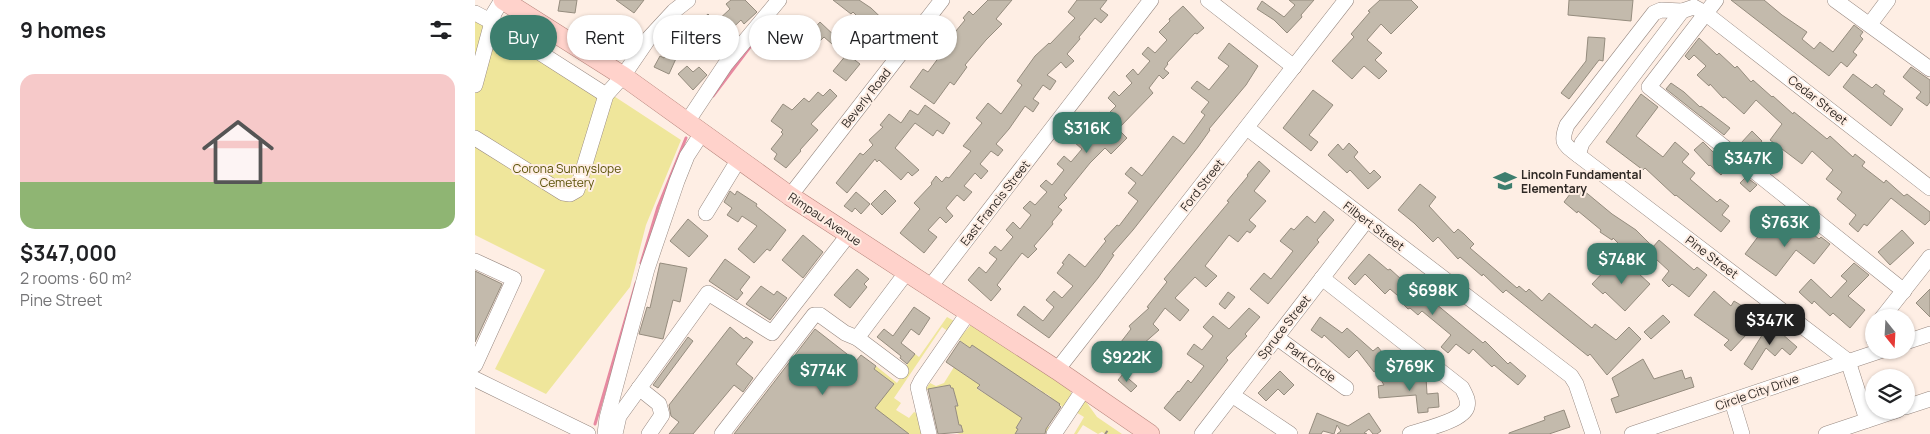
<!DOCTYPE html>
<html lang="en">
<head>
<meta charset="utf-8">
<style>
  body { margin:0; font-family:Manrope,sans-serif; background:#f6f6f6; color:#202124; height:100vh; display:flex; flex-direction:column; font-size:19px; white-space:nowrap }
  * { box-sizing:border-box; margin:0 }
  p { font-size:16px; color:#757577 }
  .icon { flex:none; width:28px; height:28px; fill:none; stroke:currentColor; stroke-width:2; stroke-linecap:round; stroke-linejoin:round }
  .map { position:relative; flex:1; overflow:hidden }
  .drawer { display:flex; flex-direction:column; background:#fff; width:475px }
  .drawer>* { flex:none }
  .hud { position:absolute; left:15px; top:15px; width:475px; height:45px; display:flex; gap:10px }
  .needle { width:32px; rotate:162deg }
  .buttons { position:absolute; left:1390px; top:309px; display:grid; gap:10px }
  .buttons a { display:grid; place-items:center; width:50px; height:50px; border-radius:50%; background:#fff; box-shadow:0 1px 4px #0004; font-size:25px }
  .price { position:absolute; translate:-50% -42px; padding:0 11px; border-radius:10px; background:#3d7e6e; color:#fff; font-size:16px; line-height:32px; filter:drop-shadow(0 1px 2px #0008) }
  .price::after { content:''; position:absolute; left:50%; top:30px; width:15px; height:11px; margin-left:-8px; background:inherit; clip-path:polygon(0 0,100% 0,50% 100%) }
  .price.active { background:#222; color:#fff }
  ul { padding:0; list-style:none }
  li { display:grid; align-content:center; gap:10px; height:265px; padding:0 20px }
  li span { display:grid; place-items:center; height:155px; border-radius:15px; color:#555 }
  li>.icon { margin-inline-start:auto }
  span .icon { width:90px; height:90px; fill:#fffc; stroke-width:1 }
  li b { font-size:21px }
  h2 { display:flex; justify-content:space-between; align-items:center; height:60px; padding:0 20px; font-size:21px }
  .pill { padding:0 18px; border-radius:22px; background:#fff; box-shadow:0 1px 4px #0004; font-size:18px; line-height:45px }
  .pill.active { background:#3d7e6e; color:#fff }
  main { display:flex; flex:1; min-height:0 }
  .map>svg:first-child { display:block }
  .green { fill:#efe69b }
  .lines { fill:none; stroke-linecap:round; stroke-linejoin:round }
  .stream { stroke:#e789a0; stroke-width:3 }
  .building { fill:#c3baac; stroke:#958c7e }
  .minor-casing { stroke:#978880; stroke-width:16 }
  .major-casing { stroke:#b6837a; stroke-width:20 }
  .path { stroke:#988c85; stroke-width:2; stroke-dasharray:4 2.5; stroke-linecap:butt }
  .minor { stroke:#fff; stroke-width:15 }
  .major { stroke:#ffd2cb; stroke-width:19 }
  .labels { text-anchor:middle; dominant-baseline:central; stroke-width:4; stroke-linejoin:round; paint-order:stroke }
  .street-label { font-size:12px; fill:#2e2824; stroke:#feeee4 }
  .park-label { font-size:12px; fill:#5b5207; stroke:#feeee4 }
  .poi-label { font-size:12px; font-weight:bold; fill:#2e2824; stroke:#feeee4; text-anchor:start }
</style>
</head>
<body>
<main>
<section class="drawer">
<h2>9 homes<svg class="icon" aria-label="filters" viewBox="0 0 24 24"><path d="M4 7h16M4 17h16"/><circle cx="9" cy="7" r="2"/><circle cx="15" cy="17" r="2"/></svg></h2>
<ul>
<li><span style="background:linear-gradient(#f6c9c9 70%,#8fb573 0)"><svg class="icon" aria-label="home" viewBox="0 0 24 24"><path d="M3 11l9-7 9 7M6 9v11h12V9"/></svg></span><div><b>$347,000</b><p>2 rooms · 60 m²</p><p>Pine Street</p></div></li>
</ul>
</section>
<div class="map">
<svg width="1455" height="434" viewBox="0 0 1455 434">
  <rect width="100%" height="100%" fill="#feeee4"/>
  <g class="green">
    <polygon points="0,5 206,140 171,225 155,287 71,394 20,369 70,270 0,235"/>
    <polygon points="472,317 481,322 474,332 467,327 419,398 426,403 421,410 434,418 439,412 443,414 447,434 427,434 383,395 419,384 399,369 401,366 422,383 432,368 431,366 440,354 444,357"/>
    <polygon points="496,325 595,390 597,396 590,409 579,400 575,399 576,397 570,393 566,398 564,396 567,391 561,387 526,400 524,403 534,410 538,404 571,425 574,427 570,434 566,434 545,421 541,428 543,429 540,434 482,434 488,432 486,425 484,425 480,406 483,406 478,388 476,388 475,385 450,390 455,383 461,386 469,383 479,367 497,380 498,378 506,383 502,389 512,395 514,392 495,348 483,339"/>
    <polygon points="609,399 622,417 647,434 630,434 627,432 623,434 608,425 602,434 599,434 609,417 599,411"/>
  </g>
  <g class="lines">
    <g class="stream">
      <polyline points="238,96 278,43"/>
      <polyline points="166,263 183,207 211,138"/>
      <polyline points="120,424 161,283"/>
    </g>
  </g>
  <g class="building">
    <polygon points="85,0 102,0 100,13 83,11"/>
    <polygon points="141,0 169,0 159,13"/>
    <polygon points="256,0 270,0 282,12 269,24 266,20 248,37 237,25 233,29 225,21 233,14 241,22 255,9 251,4"/>
    <polygon points="358,0 384,0 396,8 420,31 406,46 399,39 402,36 378,12 376,14"/>
    <polygon points="513,0 537,0 521,19 527,24 511,40 490,65 492,67 479,85 475,82 459,104 435,87 448,69 453,72 473,45 471,43 490,20 488,18 494,11 498,15"/>
    <polygon points="602,0 632,0 625,9 633,15 626,23 620,18 604,37 605,39 592,54 599,61 591,68 586,62 572,75 581,81 575,90 568,85 558,99 564,103 558,112 550,106 534,129 521,144 528,150 523,156 516,151 505,164 513,171 506,179 500,173 489,186 497,192 489,201 482,195 471,208 478,216 471,223 465,217 453,230 462,237 449,253 425,233 445,209 439,203 457,184 456,183 461,176 467,182 471,177 474,178 496,151 488,146 507,123 501,118 513,103 526,114 547,85 542,81 560,56 574,43 575,44 600,18 593,12"/>
    <polygon points="814,0 839,0 826,15 827,17 812,33 799,20 782,9 787,1 809,17 820,5"/>
    <polygon points="905,0 936,0 943,7 916,34 906,24 892,40 907,53 900,60 912,71 904,79 889,66 877,79 857,61 879,37 876,34 895,12 893,11"/>
    <polygon points="1094,0 1158,0 1156,21 1093,15"/>
    <polygon points="1256,0 1289,0 1307,15 1332,32 1327,39 1339,49 1345,42 1358,52 1379,25 1388,32 1385,36 1388,39 1378,52 1382,55 1372,67 1366,62 1354,76"/>
    <polygon points="708,6 729,28 722,34 720,33 692,63 693,64 689,69 694,73 688,79 684,75 674,88 678,93 643,129 652,138 636,154 630,148 615,163 589,195 592,198 583,207 587,210 577,222 578,224 559,246 562,249 553,258 547,253 522,285 526,289 516,301 493,280 504,267 511,273 522,259 514,253 520,246 526,251 538,237 531,230 538,222 545,229 556,215 548,208 555,201 560,205 572,192 565,186 571,180 577,185 589,170 582,164 589,156 596,162 607,149 599,142 606,135 612,140 624,127 616,120 624,112 630,117 641,106 633,98 639,91 644,96 657,83 651,76 658,69 663,75 675,61 667,54 673,47 680,53 692,40 684,32 695,21 694,19"/>
    <polygon points="345,22 363,39 357,44 349,37 344,42 335,33"/>
    <polygon points="124,23 133,29 137,23 151,32 140,48 117,32"/>
    <polygon points="1113,37 1130,38 1128,61 1124,60 1094,99 1086,93 1111,61"/>
    <polygon points="1224,38 1242,55 1244,53 1260,68 1262,66 1276,82 1278,80 1297,97 1298,96 1318,114 1319,112 1352,139 1355,136 1378,157 1380,154 1390,162 1387,166 1409,183 1411,180 1429,196 1432,194 1455,212 1455,220 1450,225 1416,198 1392,226 1389,224 1383,232 1374,224 1381,215 1362,199 1367,192 1351,179 1358,170 1337,151 1327,164 1295,140 1307,124 1281,100 1269,114 1250,97 1248,98 1235,84 1234,86 1222,75 1231,66 1219,55 1214,60 1210,56"/>
    <polygon points="754,43 783,66 771,85 734,129 735,130 723,147 658,230 637,254 639,255 623,278 574,338 542,315 549,306 568,321 579,307 571,300 579,291 587,298 598,286 582,273 589,264 587,263 594,254 610,267 631,241 629,239 642,225 644,226 663,201 653,193 661,183 650,174 656,167 667,176 698,136 709,144 730,115 726,112 734,102 716,88 722,81 734,90 754,66 743,58"/>
    <polygon points="193,47 204,52 194,74 179,67 185,56 189,58"/>
    <polygon points="372,54 385,64 371,81 358,71"/>
    <polygon points="212,66 218,72 224,67 232,75 218,90 203,74"/>
    <polygon points="1436,67 1455,80 1455,102 1452,106 1441,98 1446,92 1428,77"/>
    <polygon points="1378,74 1397,88 1401,84 1410,91 1408,94 1428,109 1416,126 1368,87"/>
    <polygon points="1196,83 1209,92 1225,107 1226,106 1255,128 1249,135 1191,89"/>
    <polygon points="355,89 362,96 336,124 343,130 325,150 326,151 311,168 299,159 302,154 296,149 308,134 306,132 308,130 296,121 308,104 317,110 329,98 334,102 343,92 348,96"/>
    <polygon points="838,90 858,105 834,135 843,142 836,151 808,128"/>
    <polygon points="1166,94 1183,107 1161,136 1188,157 1200,142 1214,154 1207,162 1220,173 1215,179 1242,202 1245,199 1254,206 1247,215 1255,221 1246,232 1201,195 1200,196 1170,168 1168,170 1131,142"/>
    <polygon points="450,105 475,123 468,134 462,130 458,136 440,123 420,148 444,170 437,176 433,172 426,180 404,160 402,162 400,159 372,193 361,183 385,153 388,155 398,145 394,140 408,127 405,125 414,114 426,123 435,110 443,115"/>
    <polygon points="1277,131 1287,141 1277,153 1266,143"/>
    <polygon points="1228,142 1253,167 1246,175 1235,165 1234,166 1219,150"/>
    <polygon points="874,143 883,152 879,157 895,174 899,170 906,177 893,189 875,170 872,173 853,155 863,144 868,150"/>
    <polygon points="784,161 795,171 779,191 791,201 774,220 781,226 775,233 772,231 763,242 754,235 730,266 742,276 731,287 720,277 700,298 714,310 705,321 690,308 678,324 684,330 668,344 671,346 656,365 639,351 656,329 654,326 674,308 672,307 692,282 689,279 754,202 752,201 773,176 772,175"/>
    <polygon points="1271,177 1282,185 1275,192 1265,183"/>
    <polygon points="945,184 961,197 954,206 979,233 983,229 989,234 999,244 995,248 1042,288 1044,286 1051,292 1054,289 1067,301 1074,293 1117,328 1120,324 1141,340 1154,327 1166,339 1132,375 1115,354 1113,356 1031,290 1028,293 1008,274 1007,276 985,257 983,259 963,237 958,242 939,223 923,210"/>
    <polygon points="1102,185 1137,214 1161,230 1178,247 1184,240 1219,270 1222,267 1232,275 1214,297 1197,284 1194,287 1187,280 1194,271 1181,259 1179,261 1162,246 1154,254 1138,238 1137,240 1125,232 1126,230 1103,211 1102,213 1089,202"/>
    <polygon points="410,190 421,201 407,215 396,204"/>
    <polygon points="255,191 260,195 262,191 282,204 281,206 311,230 295,251 292,249 279,263 263,249 282,226 267,216 263,222 252,215 257,208 249,202"/>
    <polygon points="381,192 395,204 386,214 380,208 377,212 369,206"/>
    <polygon points="849,211 859,220 842,240 844,242 793,304 775,289 789,273 796,279 818,251 805,241 816,228 819,230 832,216 840,223"/>
    <polygon points="213,219 233,236 214,257 195,241"/>
    <polygon points="1287,223 1312,243 1327,225 1344,239 1346,237 1355,244 1339,264 1321,250 1301,276 1270,254 1285,234 1281,230"/>
    <polygon points="1427,230 1439,243 1415,265 1403,252"/>
    <polygon points="328,235 348,252 328,278 307,260"/>
    <polygon points="894,254 913,270 915,269 939,291 940,289 959,306 961,304 1008,343 1010,341 1033,364 1035,362 1051,376 1043,385 1019,365 1017,367 998,349 994,354 981,344 973,353 966,347 976,335 947,311 943,315 935,308 933,309 927,303 929,301 915,289 910,294 890,274 880,285 873,278"/>
    <polygon points="250,259 275,277 265,290 268,293 262,300 234,281"/>
    <polygon points="1151,262 1175,284 1150,311 1130,292 1128,294 1117,284 1135,265 1143,272"/>
    <polygon points="185,263 212,268 205,302 198,300 188,339 164,334 172,307 175,308"/>
    <polygon points="1379,263 1394,275 1373,296 1390,310 1375,328 1358,313 1355,316 1339,301 1337,304 1324,292 1336,279 1356,298 1372,281 1366,276"/>
    <polygon points="382,269 394,279 389,284 392,287 375,308 359,295"/>
    <polygon points="0,271 27,284 0,342"/>
    <polygon points="286,286 299,295 302,291 312,298 295,320 271,304"/>
    <polygon points="1455,289 1455,317 1441,303"/>
    <polygon points="1239,291 1256,306 1259,301 1287,318 1256,351 1249,345 1254,340 1219,315"/>
    <polygon points="753,292 760,297 750,309 744,304"/>
    <polygon points="439,307 455,318 444,335 436,329 426,343 440,354 432,364 425,358 426,356 402,337 409,329 418,336"/>
    <polygon points="774,308 785,317 770,334 772,336 751,358 753,360 705,421 689,408 703,391 704,392 713,380 716,383 729,366 712,354 719,344 727,350 738,336 728,327 738,316 754,329"/>
    <polygon points="1188,315 1195,322 1176,339 1169,332"/>
    <polygon points="845,317 867,333 872,328 898,351 903,347 914,361 899,372 882,350 874,358 849,335 847,338 836,330"/>
    <polygon points="1294,324 1297,327 1298,326 1322,347 1315,355 1307,348 1300,356 1291,348 1277,370 1269,364"/>
    <polygon points="255,327 269,339 271,337 278,342 261,364 278,378 268,392 259,385 218,434 194,434 204,422 196,416 194,405"/>
    <polygon points="340,329 381,361 386,355 401,366 399,369 419,384 400,408 434,434 259,434"/>
    <polygon points="213,337 218,341 183,388 178,385"/>
    <polygon points="485,341 495,348 497,345 585,404 584,405 586,407 571,429 570,434 540,434 543,429 541,428 547,418 502,388 505,385 471,362"/>
    <polygon points="1168,359 1179,379 1207,370 1210,379 1216,377 1219,387 1141,413 1136,399 1144,396 1137,378"/>
    <polygon points="805,371 819,385 809,395 803,389 791,401 783,393"/>
    <polygon points="648,374 662,386 656,392 643,380"/>
    <polygon points="951,377 952,394 963,393 964,407 953,408 953,412 943,413 941,395 904,398 903,386 909,385 906,380"/>
    <polygon points="475,385 476,388 478,388 483,406 480,406 484,425 486,425 488,432 463,434 453,389"/>
    <polygon points="1089,410 1095,427 1074,434 1034,434 1034,433 1070,420 1069,417"/>
    <polygon points="842,413 873,426 894,413 906,431 902,434 898,434 894,429 889,433 892,434 862,434 866,431 862,425 859,434 848,431 846,434 834,434"/>
  </g>
  <g class="lines">
    <defs>
      <g id="minor">
        <polyline points="733,0 819,67"/>
        <polyline points="1241,0 1174,87 1429,291"/>
        <polyline points="1360,0 1455,69"/>
        <polyline points="0,13 17,22 19,13 27,0"/>
        <polyline points="1395,24 1413,0"/>
        <polyline points="0,85 17,22 131,95"/>
        <polyline points="212,122 250,65 304,0"/>
        <polyline points="772,128 1096,376 1101,384 1118,434"/>
        <polyline points="0,138 88,193 95,194 102,190 131,95 148,76 174,38 199,11 213,0"/>
        <polyline points="1103,155 1107,143 1207,11"/>
        <polyline points="315,196 467,0"/>
        <polyline points="231,213 264,159"/>
        <polyline points="0,261 39,279 0,365"/>
        <path d="M847,278L987,388C990,394 994,400 992,407C988,421 949,429 935,434"/>
        <polyline points="455,287 676,0"/>
        <polyline points="1407,318 1455,257"/>
        <polyline points="801,337 871,388"/>
        <polyline points="382,338 431,273"/>
        <polyline points="1399,338 1399,340"/>
        <polyline points="1431,342 1455,334"/>
        <polyline points="582,370 871,0"/>
        <polyline points="0,379 113,434"/>
        <polyline points="164,388 184,404 187,415 174,434"/>
        <polyline points="757,395 815,434"/>
        <polyline points="1257,401 1267,434"/>
        <polyline points="1431,407 1455,399"/>
        <path d="M1392,420L1373,361L1103,155C1089,144 1085,143 1092,125L1179,13L1186,10L1207,11L1219,7L1230,13L1455,188"/>
        <polyline points="130,434 132,418 172,269 202,181 212,156 227,133"/>
        <polyline points="140,434 144,416 233,293 297,333 374,234"/>
        <polyline points="247,434 339,315 345,315 370,333 382,338 426,371"/>
        <polyline points="454,434 443,387 446,381 493,313"/>
        <polyline points="579,434 609,389"/>
        <polyline points="727,434 891,221"/>
        <polyline points="1157,434 1408,350"/>
        <polyline points="1351,434 1423,410"/>
      </g>
      <polyline id="major" points="28,0 148,76 315,196 582,370 675,434"/>
    </defs>
    <use href="#minor" class="minor-casing"/>
    <use href="#major" class="major-casing"/>
    <polyline class="path" points="630,434 634,429"/>
    <use href="#minor" class="minor"/>
    <use href="#major" class="major"/>
  </g>
  <defs>
    <symbol id="school-bare" viewBox="-9 -9 18 18"><path d="M0-5L7-2L0 1L-7-2ZM-4 1L0 2.5L4 1V4Q0 6-4 4Z" fill="#3d7e6e" stroke="#feeee4" stroke-width="2.5" paint-order="stroke"/></symbol>
  </defs>
  <g fill-rule="evenodd">
    <use href="#school-bare" x="1014" y="165" width="32" height="32"/>
  </g>
  <g class="labels">
    <g class="street-label">
      <text transform="translate(391 98) rotate(-52)">Beverly Road</text>
      <text transform="translate(1343 100) rotate(38)">Cedar Street</text>
      <text transform="translate(727 185) rotate(-52)">Ford Street</text>
      <text transform="translate(520 203) rotate(-52)">East Francis Street</text>
      <text transform="translate(350 219) rotate(34)">Rimpau Avenue</text>
      <text transform="translate(899 226) rotate(37)">Filbert Street</text>
      <text transform="translate(1237 257) rotate(37)">Pine Street</text>
      <text transform="translate(809 327) rotate(-52)">Spruce Street</text>
      <text transform="translate(836 362) rotate(36)">Park Circle</text>
      <text transform="translate(1282 392) rotate(-19)">Circle City Drive</text>
    </g>
    <g class="park-label">
      <text x="92" y="168">Corona Sunnyslope<tspan x="92" dy="14">Cemetery</tspan></text>
    </g>
    <g class="poi-label">
      <text x="1046" y="174">Lincoln Fundamental<tspan x="1046" dy="14">Elementary</tspan></text>
    </g>
  </g>
</svg>
<div class="buttons">
<a><svg class="needle" viewBox="-14 -14 28 28"><path d="M0-13l5 13h-10z" fill="#e53935"/><path d="M0 13l5-13h-10z" fill="#757577"/></svg></a>
<a><svg class="icon" aria-label="layers" viewBox="0 0 24 24"><path d="M12 4l9 5-9 5-9-5zM3 14l9 5 9-5"/></svg></a>
</div>
<b class="price" style="left:612px;top:154px">$316K</b>
<b class="price" style="left:1273px;top:184px">$347K</b>
<b class="price" style="left:1310px;top:248px">$763K</b>
<b class="price" style="left:1147px;top:285px">$748K</b>
<b class="price" style="left:958px;top:316px">$698K</b>
<b class="price active" style="left:1295px;top:346px">$347K</b>
<b class="price" style="left:652px;top:383px">$922K</b>
<b class="price" style="left:935px;top:392px">$769K</b>
<b class="price" style="left:348px;top:396px">$774K</b>
<div class="hud">
<a class="pill active">Buy</a>
<a class="pill">Rent</a>
<a class="pill">Filters</a>
<a class="pill">New</a>
<a class="pill">Apartment</a>
</div>
</div>
</main>
</body>
</html>
